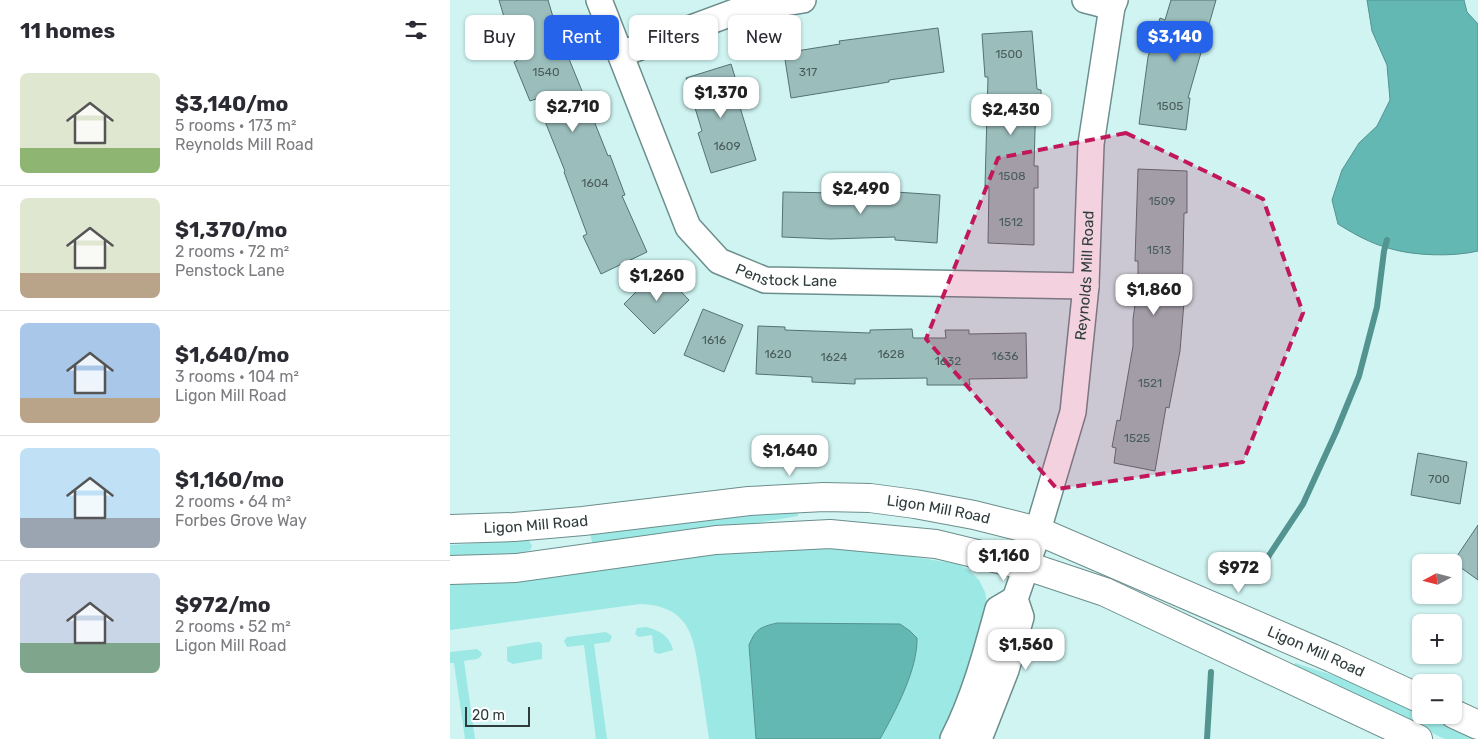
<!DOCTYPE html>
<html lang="en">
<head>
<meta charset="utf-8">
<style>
  body { margin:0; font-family:Rubik,sans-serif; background:#f7f7f7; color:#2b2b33; height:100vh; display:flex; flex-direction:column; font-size:19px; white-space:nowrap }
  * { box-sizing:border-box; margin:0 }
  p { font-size:16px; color:#7c7c81 }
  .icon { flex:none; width:28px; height:28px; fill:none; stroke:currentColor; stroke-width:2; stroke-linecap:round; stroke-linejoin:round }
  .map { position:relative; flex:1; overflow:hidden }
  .sheet { display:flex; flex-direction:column; background:#fff; width:450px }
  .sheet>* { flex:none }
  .hud { position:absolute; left:15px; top:15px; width:475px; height:45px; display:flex; gap:10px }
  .needle { width:32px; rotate:263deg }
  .fabs { position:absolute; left:962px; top:554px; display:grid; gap:10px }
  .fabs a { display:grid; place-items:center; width:50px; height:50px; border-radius:8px; background:#fff; box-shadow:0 1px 4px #0004; font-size:25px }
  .scale { position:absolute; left:15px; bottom:12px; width:65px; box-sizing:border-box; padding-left:5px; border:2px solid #2e3c3b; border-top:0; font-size:14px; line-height:18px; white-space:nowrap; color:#2e3c3b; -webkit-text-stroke:4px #fff; paint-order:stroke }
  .price { position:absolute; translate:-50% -42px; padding:0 11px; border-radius:10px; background:#fff; color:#222; font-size:16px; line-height:32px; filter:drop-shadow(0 1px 2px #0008) }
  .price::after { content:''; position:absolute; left:50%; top:30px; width:15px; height:11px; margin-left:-8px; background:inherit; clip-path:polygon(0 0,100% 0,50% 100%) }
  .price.selected { background:#2563eb; color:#fff }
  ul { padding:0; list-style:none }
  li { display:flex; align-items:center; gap:15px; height:125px; padding:0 20px }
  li+li { border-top:1px solid #e1e1e2 }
  li span { display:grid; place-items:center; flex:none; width:140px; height:100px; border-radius:8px; color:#555 }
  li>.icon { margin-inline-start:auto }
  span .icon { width:60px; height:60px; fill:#fffc; stroke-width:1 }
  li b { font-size:21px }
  h2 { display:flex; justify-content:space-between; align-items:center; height:60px; padding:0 20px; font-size:21px }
  .tag { padding:0 18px; border-radius:8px; background:#fff; box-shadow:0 1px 4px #0004; font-size:18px; line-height:45px }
  .tag.selected { background:#2563eb; color:#fff }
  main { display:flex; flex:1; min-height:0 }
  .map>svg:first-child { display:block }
  .green { fill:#9ce8e4 }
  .water { fill:#63b8b4; stroke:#539390 }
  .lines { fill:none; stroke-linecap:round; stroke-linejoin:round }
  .stream { stroke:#539390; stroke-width:6 }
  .building { fill:#9bbebc; stroke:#527372 }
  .minor-casing { stroke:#6c8e8c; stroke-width:28 }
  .major-casing { stroke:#6c8e8c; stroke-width:30 }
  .minor { stroke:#fff; stroke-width:25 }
  .major { stroke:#fff; stroke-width:28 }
  .marked { fill:#c2185b; fill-opacity:0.2; stroke:#c2185b; stroke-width:4; stroke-dasharray:10 6; stroke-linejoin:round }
  .labels { text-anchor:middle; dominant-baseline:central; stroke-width:4; stroke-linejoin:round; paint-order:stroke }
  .number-label { font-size:12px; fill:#495c5b }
  .street-label { font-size:15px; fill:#2e3c3b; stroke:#fff }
</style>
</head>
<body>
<main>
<section class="sheet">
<h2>11 homes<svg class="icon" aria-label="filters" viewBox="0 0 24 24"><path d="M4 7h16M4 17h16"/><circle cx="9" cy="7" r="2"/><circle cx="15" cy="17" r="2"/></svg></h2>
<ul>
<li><span style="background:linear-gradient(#dfe7d0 75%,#8fb573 0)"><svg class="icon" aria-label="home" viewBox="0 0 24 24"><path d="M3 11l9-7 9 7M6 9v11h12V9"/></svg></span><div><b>$3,140/mo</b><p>5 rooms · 173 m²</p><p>Reynolds Mill Road</p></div></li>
<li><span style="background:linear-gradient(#dfe7d0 75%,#b9a48a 0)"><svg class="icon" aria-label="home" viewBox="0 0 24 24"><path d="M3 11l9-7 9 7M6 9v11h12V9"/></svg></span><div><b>$1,370/mo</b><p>2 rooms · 72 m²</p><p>Penstock Lane</p></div></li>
<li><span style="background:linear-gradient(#a9c7e8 75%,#b9a48a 0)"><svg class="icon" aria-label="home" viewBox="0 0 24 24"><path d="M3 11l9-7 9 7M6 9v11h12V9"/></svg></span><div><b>$1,640/mo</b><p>3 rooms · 104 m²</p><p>Ligon Mill Road</p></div></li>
<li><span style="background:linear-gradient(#bfe0f5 70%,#9aa5b1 0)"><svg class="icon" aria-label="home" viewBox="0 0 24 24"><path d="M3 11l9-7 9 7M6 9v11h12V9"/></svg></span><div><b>$1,160/mo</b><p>2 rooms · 64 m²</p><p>Forbes Grove Way</p></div></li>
<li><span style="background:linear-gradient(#c9d6e8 70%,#7fa58c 0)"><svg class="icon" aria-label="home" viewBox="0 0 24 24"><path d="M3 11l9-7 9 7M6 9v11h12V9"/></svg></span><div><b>$972/mo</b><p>2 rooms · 52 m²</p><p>Ligon Mill Road</p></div></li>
</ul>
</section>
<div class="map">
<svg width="1028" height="739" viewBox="0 0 1028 739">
  <rect width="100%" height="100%" fill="#cff4f2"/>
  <g class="green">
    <polygon points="348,508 348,516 283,527 143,545 140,534"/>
    <polygon points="77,540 80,542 82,546 80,550 64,555 0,559 0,545"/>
    <path d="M356,546L421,550L508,564L519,570L529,580L535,592L538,610L495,739H430C445,711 460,681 467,650L328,623C311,627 306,628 299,645L306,739H259C256,719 253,698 250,678C244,638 241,606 190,604L0,630V583L293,550Z"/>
    <path d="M196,627C209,630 220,636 223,650L209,654L204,652L202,635L189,637L185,634L187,628Z"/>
    <polygon points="156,632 162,636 161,639 159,642 144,644 157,739 146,739 134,645 117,647 114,641 117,637"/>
    <polygon points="86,642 90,642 92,645 92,659 63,664 57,661 57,647"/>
    <path d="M27,649L32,653C31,661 21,659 14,661L25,739H15L4,663H0V652Z"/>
    <polygon points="845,663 914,685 971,712 971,715 978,715 1028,739 995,739 842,669"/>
  </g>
  <g class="water">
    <path d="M917,0H1014L1017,12L1028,24V251C1003,257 963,256 938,248C920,243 904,234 888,224L882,200L892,170L909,143L927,126L940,100L937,65L922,31Z"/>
    <path d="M327,623L450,624L460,631L467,638C468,669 445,712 430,739H306L299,645C306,628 311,627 327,623Z"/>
  </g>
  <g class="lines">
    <g class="stream">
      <polyline points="806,575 853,504 886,432 909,376 927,307 934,251 937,240"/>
      <polyline points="757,739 761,672"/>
    </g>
  </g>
  <g class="building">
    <polygon points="49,0 98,0 106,27 128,81 158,156 160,155 175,195 172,196 197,252 151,274 133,236 137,234 114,172 115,171 86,99 80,101 64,62 67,61"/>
    <polygon points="721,0 766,0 738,98 740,98 736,130 689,124 698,57 710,18 715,20"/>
    <polygon points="488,28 494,72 439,80 439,82 341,98 334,53 390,44 389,41"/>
    <polygon points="582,31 587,89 591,90 591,111 586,111 585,131 584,166 588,166 588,188 584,188 584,245 538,243 539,187 535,186 538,77 535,77 532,34"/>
    <polygon points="281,64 293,103 289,104 306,160 261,173 248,133 252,131 236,78"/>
    <polygon points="688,169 737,171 737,213 734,213 732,302 734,302 730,351 719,408 716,407 705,471 664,463 666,448 662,447 667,420 670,421 683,346 683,319 686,298 688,298 688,261 685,261"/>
    <polygon points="431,187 431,191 490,195 487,243 445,240 445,237 380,239 332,237 333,192 389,193 388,188"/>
    <polygon points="209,269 239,300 204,334 174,304"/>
    <polygon points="253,309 293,325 274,372 234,355"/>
    <polygon points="308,326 335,327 335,330 420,333 420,330 462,329 463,338 496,338 495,330 519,330 519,334 576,333 577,378 519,379 520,385 477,385 477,378 405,379 405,384 362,382 362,377 306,374"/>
    <polygon points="968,453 1017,462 1010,504 961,495"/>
    <polygon points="1028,525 1028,580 1003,562"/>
  </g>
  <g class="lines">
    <defs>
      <g id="minor">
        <path id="s1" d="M149,0L238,227L269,261L315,280L636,286"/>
        <polyline points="635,0 662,7"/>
        <polyline points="171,54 290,10 353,0"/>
        <path d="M503,739C524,698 536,653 548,609L565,599"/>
        <path id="s2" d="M529,739L556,670L571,617L565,599L583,547L623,412L636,286L641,144L662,7L665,0"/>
      </g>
      <g id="major">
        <path id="s3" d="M0,529L64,527L133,521L299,501L374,497L420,498L465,504L524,515L588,531L882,658L971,699"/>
        <polyline points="0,570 66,568 266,540 380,534 486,544 577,566 655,592 968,739"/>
        <polyline points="1004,714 1028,725"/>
      </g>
    </defs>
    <use href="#minor" class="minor-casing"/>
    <use href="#major" class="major-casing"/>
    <use href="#minor" class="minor"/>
    <use href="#major" class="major"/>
  </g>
  <path class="marked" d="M676,133L813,199L853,313L793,462L607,489L476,339L548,158Z"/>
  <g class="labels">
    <g class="number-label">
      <text x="559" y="54">1500</text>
      <text x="96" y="72">1540</text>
      <text x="358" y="72">317</text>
      <text x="720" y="106">1505</text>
      <text x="277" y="146">1609</text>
      <text x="562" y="176">1508</text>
      <text x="145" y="183">1604</text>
      <text x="712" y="201">1509</text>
      <text x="561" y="222">1512</text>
      <text x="709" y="250">1513</text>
      <text x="264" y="340">1616</text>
      <text x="328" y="354">1620</text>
      <text x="441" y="354">1628</text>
      <text x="555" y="356">1636</text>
      <text x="384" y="357">1624</text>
      <text x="498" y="361">1632</text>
      <text x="700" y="383">1521</text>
      <text x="687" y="438">1525</text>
      <text x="989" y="479">700</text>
    </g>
    <g class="street-label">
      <text stroke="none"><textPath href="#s1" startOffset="360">Penstock Lane</textPath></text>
      <text stroke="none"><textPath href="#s2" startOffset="481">Reynolds Mill Road</textPath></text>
      <text stroke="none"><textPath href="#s3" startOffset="491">Ligon Mill Road</textPath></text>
      <text stroke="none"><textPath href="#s3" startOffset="86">Ligon Mill Road</textPath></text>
      <text stroke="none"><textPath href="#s3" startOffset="896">Ligon Mill Road</textPath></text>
    </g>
  </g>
</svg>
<div class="fabs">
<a><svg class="needle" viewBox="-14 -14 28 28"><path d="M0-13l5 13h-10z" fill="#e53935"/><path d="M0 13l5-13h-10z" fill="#7c7c81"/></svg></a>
<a>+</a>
<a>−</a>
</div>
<div class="scale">20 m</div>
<b class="price selected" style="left:725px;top:63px">$3,140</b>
<b class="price" style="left:271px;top:119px">$1,370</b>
<b class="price" style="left:123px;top:133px">$2,710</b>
<b class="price" style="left:561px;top:136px">$2,430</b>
<b class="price" style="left:411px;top:215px">$2,490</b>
<b class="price" style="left:207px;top:302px">$1,260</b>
<b class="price" style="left:704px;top:316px">$1,860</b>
<b class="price" style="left:340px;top:477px">$1,640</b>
<b class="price" style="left:554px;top:582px">$1,160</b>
<b class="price" style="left:789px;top:594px">$972</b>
<b class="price" style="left:576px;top:671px">$1,560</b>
<div class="hud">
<a class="tag">Buy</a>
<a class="tag selected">Rent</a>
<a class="tag">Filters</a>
<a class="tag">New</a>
</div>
</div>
</main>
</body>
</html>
